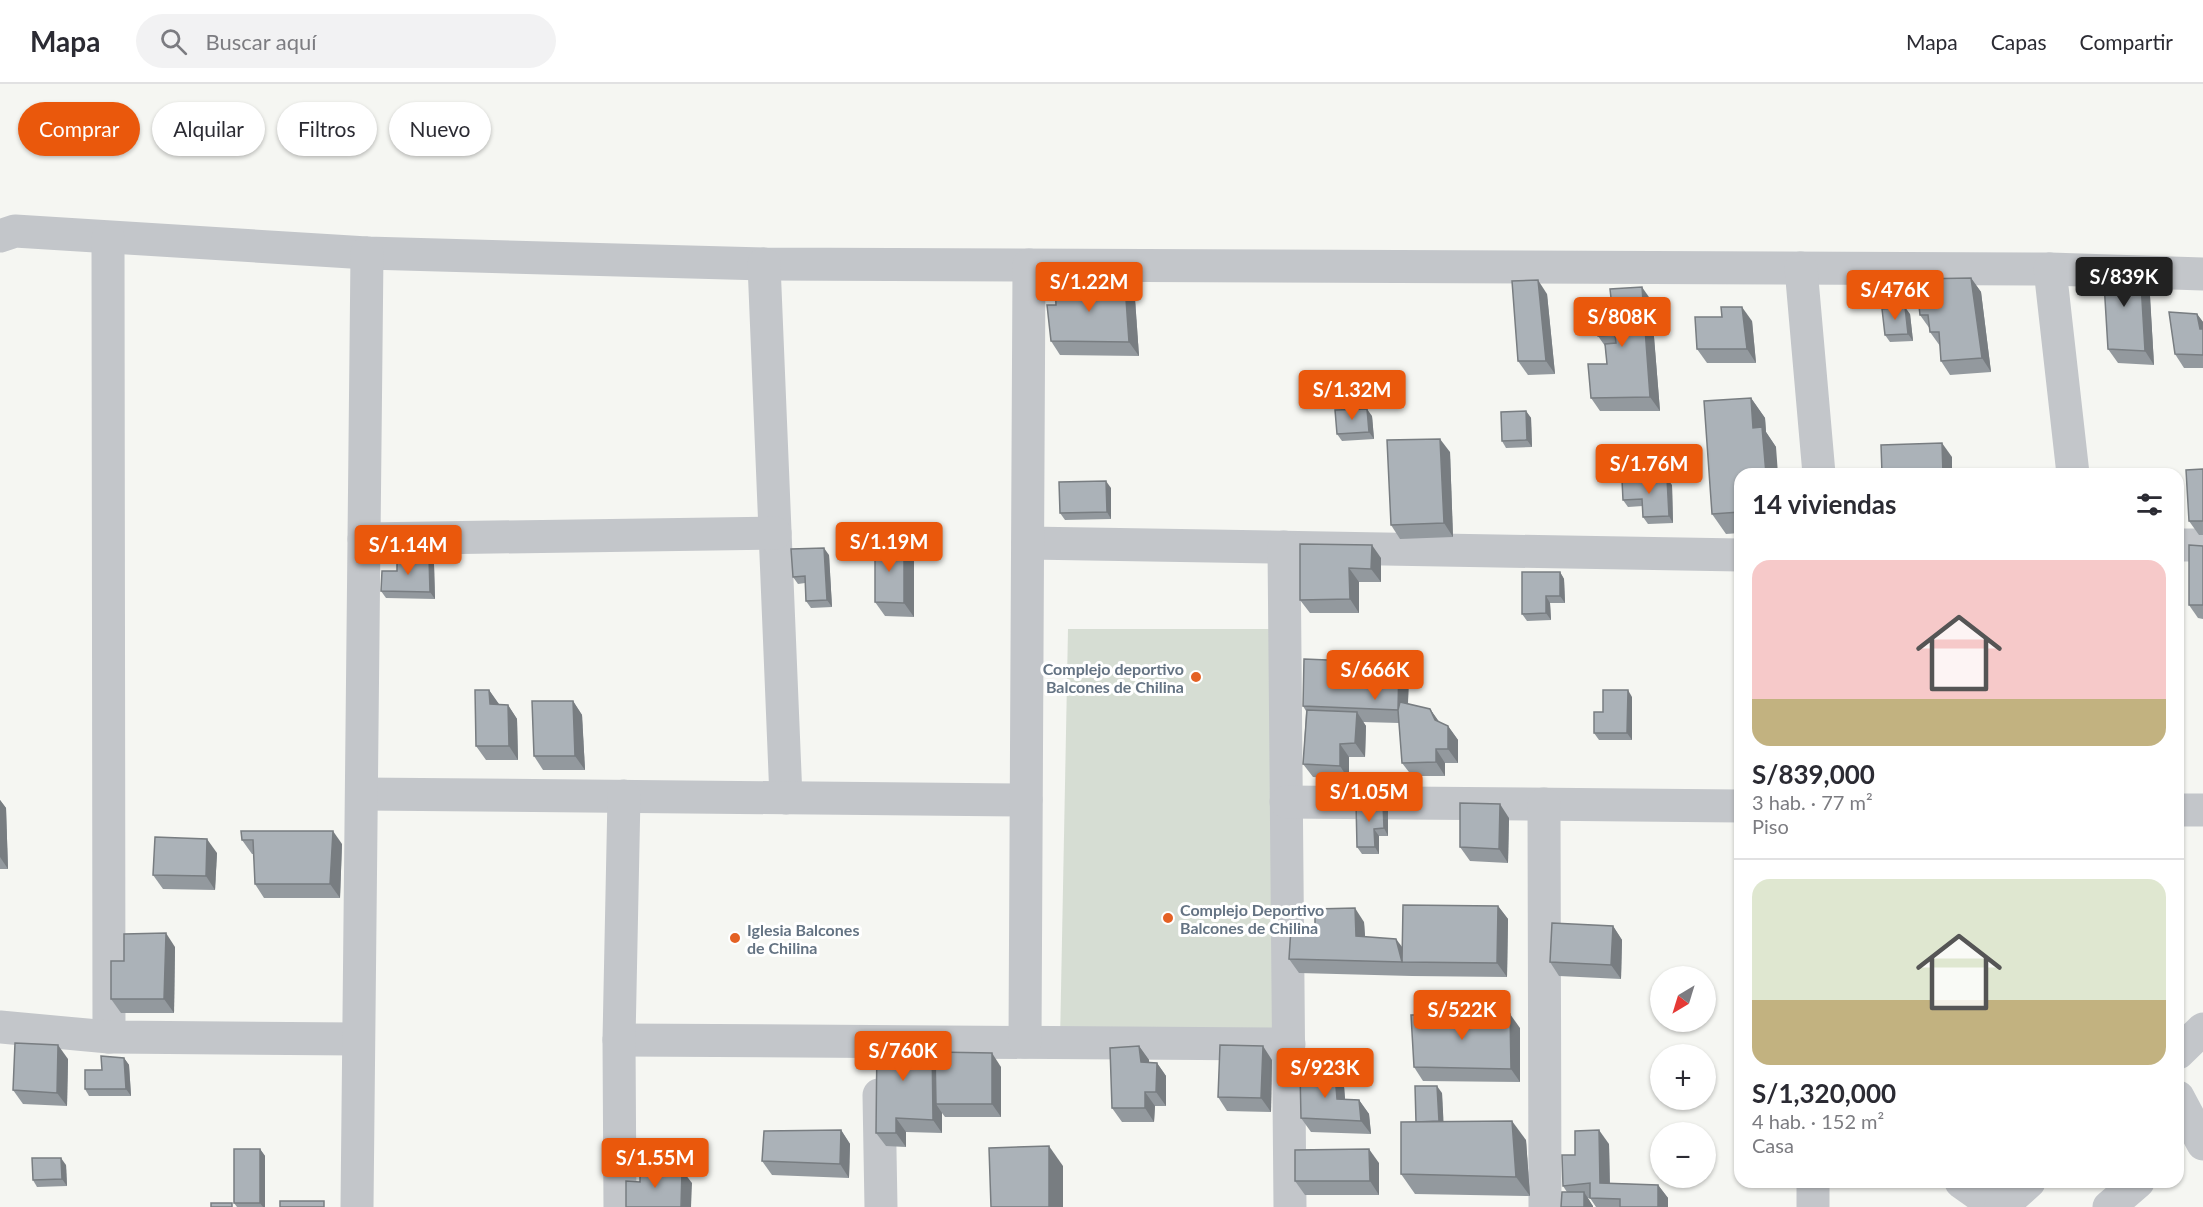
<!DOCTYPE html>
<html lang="es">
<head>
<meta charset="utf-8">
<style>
  body { margin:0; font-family:Lato,sans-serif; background:#f2f2f3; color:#2b2b33; height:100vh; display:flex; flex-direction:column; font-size:22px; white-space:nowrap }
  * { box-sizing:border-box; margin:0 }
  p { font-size:20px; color:#7c7c81 }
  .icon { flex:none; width:33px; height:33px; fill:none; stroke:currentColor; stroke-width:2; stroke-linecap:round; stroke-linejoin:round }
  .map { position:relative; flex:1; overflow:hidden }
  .panel { position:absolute; left:1734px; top:384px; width:450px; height:720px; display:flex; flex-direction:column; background:#fff; border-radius:18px; box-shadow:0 2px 4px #0004 }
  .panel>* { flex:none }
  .top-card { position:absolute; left:18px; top:18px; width:570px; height:54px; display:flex; gap:12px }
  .needle { width:39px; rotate:218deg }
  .tools { position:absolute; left:1650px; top:882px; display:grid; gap:12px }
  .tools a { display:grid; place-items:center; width:66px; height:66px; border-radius:50%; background:#fff; box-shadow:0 2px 4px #0004; font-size:30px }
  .price { position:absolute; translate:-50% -51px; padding:0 14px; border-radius:6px; background:#ea580c; color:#fff; font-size:20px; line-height:39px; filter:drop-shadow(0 2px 3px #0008) }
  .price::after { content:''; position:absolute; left:50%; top:36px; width:18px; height:14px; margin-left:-9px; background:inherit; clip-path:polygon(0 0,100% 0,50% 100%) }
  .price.selected { background:#222; color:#fff }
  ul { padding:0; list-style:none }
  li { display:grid; align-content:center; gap:12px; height:318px; padding:0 18px }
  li+li { border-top:2px solid #e1e1e2 }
  li span { display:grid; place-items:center; height:186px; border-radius:18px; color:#555 }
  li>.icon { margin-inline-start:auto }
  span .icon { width:108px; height:108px; fill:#fffc; stroke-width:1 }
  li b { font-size:26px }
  h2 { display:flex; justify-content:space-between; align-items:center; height:72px; padding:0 18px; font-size:26px }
  .tag { padding:0 21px; border-radius:27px; background:#fff; box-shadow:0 2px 4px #0004; font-size:21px; line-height:54px }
  .tag.selected { background:#ea580c; color:#fff }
  header { display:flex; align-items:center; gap:36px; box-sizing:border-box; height:84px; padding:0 30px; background:#fff; border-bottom:2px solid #e1e1e2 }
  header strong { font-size:28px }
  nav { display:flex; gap:33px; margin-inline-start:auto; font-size:21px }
  .search { width:420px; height:54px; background:#f2f2f3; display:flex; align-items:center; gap:15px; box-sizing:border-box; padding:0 21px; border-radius:33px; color:#7c7c81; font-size:22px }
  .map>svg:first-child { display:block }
  .green { fill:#d6ddd3 }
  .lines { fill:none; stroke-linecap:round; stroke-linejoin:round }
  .minor { stroke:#c3c6ca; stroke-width:33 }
  .wall { fill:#93999e }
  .shaded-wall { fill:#787d81 }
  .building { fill:#abb2b8; stroke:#787d81; stroke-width:1.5 }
  .poi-dot { fill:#e46124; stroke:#fff; stroke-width:2 }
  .labels { text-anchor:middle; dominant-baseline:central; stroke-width:6; stroke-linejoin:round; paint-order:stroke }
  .poi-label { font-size:16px; font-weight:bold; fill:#647383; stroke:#fff; text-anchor:start }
</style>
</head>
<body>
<header>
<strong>Mapa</strong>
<div class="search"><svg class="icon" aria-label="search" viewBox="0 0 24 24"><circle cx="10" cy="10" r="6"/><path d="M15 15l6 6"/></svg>Buscar aquí</div>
<nav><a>Mapa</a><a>Capas</a><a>Compartir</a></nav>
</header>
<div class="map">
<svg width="2203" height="1123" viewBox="0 0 2203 1123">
  <rect width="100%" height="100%" fill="#f5f6f2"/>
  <polygon class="green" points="1068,545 1273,545 1277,960 1060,959"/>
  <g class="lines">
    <g class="minor">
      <polyline points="0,152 15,147 367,169 764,180 2050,185 2203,190"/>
      <polyline points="108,154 109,953"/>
      <polyline points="764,180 786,714"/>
      <polyline points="1801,184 1819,390"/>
      <polyline points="2050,185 2073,390"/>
      <polyline points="364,455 775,449"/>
      <polyline points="1028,459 1740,471"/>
      <polyline points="2178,461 2203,461"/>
      <polyline points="1284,463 1290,1123"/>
      <polyline points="362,710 1026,716"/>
      <polyline points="1286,718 1740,722"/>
      <polyline points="1544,720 1545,1123"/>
      <polyline points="2178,726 2203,726"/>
      <polyline points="0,943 109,953 358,955"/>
      <polyline points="619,956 1289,960"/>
      <polyline points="1025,958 1029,181"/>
      <polyline points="2178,969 2203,945"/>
      <polyline points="879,1011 881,1123"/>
      <polyline points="2178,1013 2203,1060"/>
      <polyline points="1961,1098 1996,1123"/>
      <polyline points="357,1123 367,169"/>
      <polyline points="620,1123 619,956 624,712"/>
      <polyline points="1813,1123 1813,1098"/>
      <polyline points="2001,1123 2029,1098"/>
      <polyline points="2109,1123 2138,1098"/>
    </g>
  </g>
  <g class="wall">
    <polygon points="1971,194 1981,208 1991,288 1950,291 1941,277 1940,262 1930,248 1930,245 1920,231"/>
    <polygon points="2149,195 2154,281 2118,279 2108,265"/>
    <polygon points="1547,210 1555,290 1528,291 1518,277"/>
    <polygon points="1135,215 1139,272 1060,271 1051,257 1056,221"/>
    <polygon points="1651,216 1660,327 1600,327 1591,314 1607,280 1605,262 1598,252 1612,223"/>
    <polygon points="1910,230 1913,257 1890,258 1885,251"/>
    <polygon points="2197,230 2203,238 2203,284 2184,284 2175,270"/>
    <polygon points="1752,237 1756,279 1707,279 1697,265"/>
    <polygon points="1751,314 1765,334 1766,348 1776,363 1740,390 1740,449 1726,450 1712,430"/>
    <polygon points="1526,327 1531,334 1532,363 1506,364 1502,357"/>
    <polygon points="1372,332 1374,355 1342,357 1337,350"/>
    <polygon points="1450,368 1453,453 1400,455 1391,441"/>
    <polygon points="2203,385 2203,451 2199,451 2189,437"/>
    <polygon points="1672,401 1673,439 1648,440 1643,433 1643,422 1628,423 1623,416"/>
    <polygon points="1111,404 1111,435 1065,436 1060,429"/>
    <polygon points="904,460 914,474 914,533 885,532 875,518"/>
    <polygon points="1300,460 1381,474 1381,498 1359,498 1359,529 1310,529 1300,516"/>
    <polygon points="2203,462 2203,535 2198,534 2189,521"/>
    <polygon points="829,471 832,523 811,524 806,517 805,499 798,500 793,493"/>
    <polygon points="429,473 434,480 435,515 386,514 381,507 397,487"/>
    <polygon points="1560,488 1564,495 1565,519 1550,519 1551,536 1527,537 1522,530"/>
    <polygon points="1409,592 1408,620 1430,625 1439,638 1448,642 1458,656 1458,679 1445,679 1445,692 1412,692 1402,679 1399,639 1363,638 1366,642 1365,673 1349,673 1349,696 1313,693 1303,680 1306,627 1303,622"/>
    <polygon points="489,606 499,621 508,621 517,635 518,676 486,676 476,662"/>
    <polygon points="1632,613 1632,656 1599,656 1594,649 1603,628"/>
    <polygon points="573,617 582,631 585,686 543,686 534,672"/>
    <polygon points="0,716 6,724 8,785 0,785"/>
    <polygon points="1388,726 1388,752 1379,752 1379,770 1362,770 1357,763"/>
    <polygon points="1509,734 1508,779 1470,777 1460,763"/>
    <polygon points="242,756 342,760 340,814 264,814 255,800 254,770 252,770"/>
    <polygon points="217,769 215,806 163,805 153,791"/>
    <polygon points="1498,822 1508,835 1507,893 1412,892 1299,889 1289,875 1315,844 1364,838 1365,853 1402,863"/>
    <polygon points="1613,842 1622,856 1621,895 1559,892 1550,878"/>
    <polygon points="175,863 174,929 121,929 111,915 124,877"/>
    <polygon points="1520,944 1520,998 1423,997 1414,983"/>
    <polygon points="1139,962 1149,976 1149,978 1157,979 1166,992 1166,1022 1155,1022 1154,1038 1122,1038 1112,1024"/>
    <polygon points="941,969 1001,983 1001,1033 945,1033 942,1029 942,1049 906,1048 906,1063 886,1062 876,1049"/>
    <polygon points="124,974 129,981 131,1012 89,1012 85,1005 102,986"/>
    <polygon points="68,975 67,1022 23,1020 13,1006"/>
    <polygon points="1272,976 1271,1028 1227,1027 1218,1013"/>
    <polygon points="1344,1002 1345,1015 1359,1016 1369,1030 1371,1050 1311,1048 1301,1034"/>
    <polygon points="1442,1009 1443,1037 1526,1056 1530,1112 1415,1110 1401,1090 1416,1038"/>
    <polygon points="841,1046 850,1060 849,1094 772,1091 762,1077"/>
    <polygon points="1609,1060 1610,1099 1658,1101 1668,1114 1668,1123 1596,1123 1590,1114 1588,1114 1593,1123 1561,1123 1567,1108 1563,1102"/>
    <polygon points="260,1065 265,1072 265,1123 237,1123 234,1119"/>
    <polygon points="1379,1079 1379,1111 1305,1111 1295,1097"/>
    <polygon points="66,1081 67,1102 37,1103 33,1096"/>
  </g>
  <g class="shaded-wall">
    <polygon points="2140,182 2149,195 2154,281 2145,267"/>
    <polygon points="1971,194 1981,208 1991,288 1982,274"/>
    <polygon points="1538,196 1547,210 1555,290 1546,277"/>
    <polygon points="1125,201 1135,215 1139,272 1129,258"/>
    <polygon points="1642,203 1651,216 1660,327 1650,313"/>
    <polygon points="1742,223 1752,237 1756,279 1747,265"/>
    <polygon points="1905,223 1910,230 1913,257 1908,250"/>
    <polygon points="2197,230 2203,238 2203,249 2200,245"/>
    <polygon points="1751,314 1765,334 1766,348 1776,363 1778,390 1766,390 1753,344"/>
    <polygon points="1367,325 1372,332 1374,355 1369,348"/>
    <polygon points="1526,327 1531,334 1532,363 1527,356"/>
    <polygon points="1440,355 1450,368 1453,453 1444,439"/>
    <polygon points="1942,359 1952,373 1952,390 1943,390"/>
    <polygon points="1667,394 1672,401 1673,439 1669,432"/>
    <polygon points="1106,397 1111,404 1111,435 1107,428"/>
    <polygon points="904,460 914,474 914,533 904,519"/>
    <polygon points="1372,461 1381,474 1381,498 1371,485"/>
    <polygon points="824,464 829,471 832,523 827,516"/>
    <polygon points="429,473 434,480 435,515 430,508"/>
    <polygon points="1349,484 1359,498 1359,529 1350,515"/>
    <polygon points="1560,488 1564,495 1565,519 1560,512"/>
    <polygon points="1546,512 1550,519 1551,536 1546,529"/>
    <polygon points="1399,579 1409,592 1407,639 1398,626"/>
    <polygon points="489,606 499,620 500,634 490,620"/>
    <polygon points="1628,606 1632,613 1632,656 1627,649"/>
    <polygon points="573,617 582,631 585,686 575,672"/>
    <polygon points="508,621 517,635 518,676 509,662"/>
    <polygon points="1430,625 1440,639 1435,636"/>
    <polygon points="1357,628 1366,642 1365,673 1355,659"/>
    <polygon points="1448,642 1458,656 1458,679 1448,665"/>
    <polygon points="1340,660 1349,673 1349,696 1340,682"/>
    <polygon points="1436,665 1445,679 1445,692 1436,678"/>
    <polygon points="0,716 6,724 8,785 0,773"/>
    <polygon points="1383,719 1388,726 1388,752 1384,744"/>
    <polygon points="1500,720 1509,734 1508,779 1499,765"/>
    <polygon points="1374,745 1379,752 1379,770 1375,763"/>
    <polygon points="333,747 342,760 340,814 330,800"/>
    <polygon points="207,755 217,769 215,806 206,792"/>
    <polygon points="1498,822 1508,835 1507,893 1497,879"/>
    <polygon points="1355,824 1364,838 1366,866 1356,852"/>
    <polygon points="1613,842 1622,856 1621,895 1611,881"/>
    <polygon points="166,849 175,863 174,929 164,915"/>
    <polygon points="1396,855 1406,868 1402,878"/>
    <polygon points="1510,930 1520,944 1520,998 1511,985"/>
    <polygon points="932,957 942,970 936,1020 942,1029 942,1049 933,1036"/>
    <polygon points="58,961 68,975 67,1022 57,1009"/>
    <polygon points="1139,962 1149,976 1150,991 1141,978"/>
    <polygon points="1263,962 1272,976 1271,1028 1261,1014"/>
    <polygon points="992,969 1001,983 1001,1033 992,1020"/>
    <polygon points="124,974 129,981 131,1012 126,1005"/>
    <polygon points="1157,979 1166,992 1166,1022 1156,1008"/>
    <polygon points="1335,989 1344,1002 1346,1028 1337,1015"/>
    <polygon points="1437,1002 1442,1009 1444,1046 1439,1039"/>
    <polygon points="1145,1008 1155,1022 1154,1038 1145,1024"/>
    <polygon points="1359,1016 1369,1030 1371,1050 1361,1037"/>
    <polygon points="896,1034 906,1048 906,1063 896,1049"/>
    <polygon points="1512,1037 1526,1056 1530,1112 1516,1093"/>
    <polygon points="841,1046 850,1060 849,1094 840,1080"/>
    <polygon points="1599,1046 1609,1060 1610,1113 1600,1099"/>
    <polygon points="1049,1062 1063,1082 1063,1123 1049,1123"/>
    <polygon points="260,1065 265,1072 265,1123 263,1123 260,1119"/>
    <polygon points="1369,1065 1379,1079 1379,1111 1370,1097"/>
    <polygon points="61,1074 66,1081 67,1102 62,1095"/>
    <polygon points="682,1086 692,1099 691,1123 681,1123"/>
    <polygon points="1658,1101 1668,1114 1668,1123 1658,1123"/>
    <polygon points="1584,1108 1593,1122 1593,1123 1584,1123"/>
  </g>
  <g class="building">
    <polygon points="2103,182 2140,182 2145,267 2108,265"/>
    <polygon points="1971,194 1982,274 1941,277 1939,248 1930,248 1928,231 1920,231 1916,195"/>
    <polygon points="1538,196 1546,277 1518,277 1512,197"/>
    <polygon points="1055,199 1125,201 1129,258 1051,257 1047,221 1056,221"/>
    <polygon points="1642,203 1650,313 1591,314 1588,280 1607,280 1605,260 1616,259 1615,251 1598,252 1594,224 1612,223 1610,205"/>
    <polygon points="1721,223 1742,223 1747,265 1697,265 1695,233 1722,233"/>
    <polygon points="1905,223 1908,250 1885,251 1882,225"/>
    <polygon points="2169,228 2197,230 2200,245 2203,245 2203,271 2175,270"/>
    <polygon points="1751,314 1753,344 1762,343 1766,390 1740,390 1740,428 1712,430 1704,317"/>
    <polygon points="1367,325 1369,348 1337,350 1335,326"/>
    <polygon points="1526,327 1527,356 1502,357 1501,328"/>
    <polygon points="1440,355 1444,439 1391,441 1387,356"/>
    <polygon points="1942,359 1943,390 1882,390 1881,361"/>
    <polygon points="2203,385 2203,437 2189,437 2186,386"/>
    <polygon points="1667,394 1669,432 1643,433 1642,415 1623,416 1622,396"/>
    <polygon points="1106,397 1107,428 1060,429 1059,398"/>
    <polygon points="875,459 904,460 904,519 875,518"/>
    <polygon points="1300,460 1372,461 1371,485 1349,484 1350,515 1300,516"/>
    <polygon points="2189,461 2203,462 2203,521 2189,521"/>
    <polygon points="824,464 827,516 806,517 805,492 793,493 791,465"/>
    <polygon points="397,473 429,473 430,508 381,507 382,487 397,487"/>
    <polygon points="1522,488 1560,488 1560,512 1546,512 1546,529 1522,530"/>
    <polygon points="1304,575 1399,579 1398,626 1400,618 1430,625 1435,636 1448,642 1448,665 1436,665 1436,678 1402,679 1398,626 1303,622"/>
    <polygon points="475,606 489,606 490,620 508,621 509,662 476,662"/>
    <polygon points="1603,606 1628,606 1627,649 1594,649 1594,628 1603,628"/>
    <polygon points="532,617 573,617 575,672 534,672"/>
    <polygon points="1307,626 1357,628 1355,659 1340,660 1340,682 1303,680"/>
    <polygon points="1356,719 1383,719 1384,744 1374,745 1375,763 1357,763"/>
    <polygon points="1460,719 1500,720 1499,765 1460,763"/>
    <polygon points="241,747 333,747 330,800 255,800 253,756 242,756"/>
    <polygon points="155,753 207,755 206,792 153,791"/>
    <polygon points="1403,821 1498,822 1497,879 1402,878"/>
    <polygon points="1355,824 1356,852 1396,855 1402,878 1289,875 1291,844 1315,844 1315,825"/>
    <polygon points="1552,839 1613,842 1611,881 1550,878"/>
    <polygon points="166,849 164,915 111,915 111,877 124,877 124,850"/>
    <polygon points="1510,930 1511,985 1414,983 1411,931"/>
    <polygon points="877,955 932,957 933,1036 896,1034 896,1049 876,1049"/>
    <polygon points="15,959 58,961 57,1009 13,1006"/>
    <polygon points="1220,961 1263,962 1261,1014 1218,1013"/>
    <polygon points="1139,962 1141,978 1157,979 1156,1008 1145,1008 1145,1024 1112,1024 1110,964"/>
    <polygon points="935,968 992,969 992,1020 936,1020"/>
    <polygon points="101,972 124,974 126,1005 85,1005 85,986 102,986"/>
    <polygon points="1300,987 1335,989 1337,1015 1359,1016 1361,1037 1301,1034"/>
    <polygon points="1415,1002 1437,1002 1439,1037 1416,1038"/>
    <polygon points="1512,1037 1516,1093 1401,1090 1401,1038"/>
    <polygon points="841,1046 840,1080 762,1077 764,1047"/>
    <polygon points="1599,1046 1600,1099 1658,1101 1658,1123 1620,1123 1620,1115 1590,1114 1590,1099 1563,1102 1562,1071 1575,1071 1575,1047"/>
    <polygon points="1049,1062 1049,1123 991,1123 989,1064"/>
    <rect x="234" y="1065" width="26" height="54"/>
    <polygon points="1369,1065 1370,1097 1295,1097 1295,1066"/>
    <polygon points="32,1074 61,1074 62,1095 33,1096"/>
    <polygon points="640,1084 682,1086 681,1123 626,1123 626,1097 640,1098"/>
    <polygon points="1562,1108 1584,1108 1584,1123 1561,1123"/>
    <rect x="280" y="1117" width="44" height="6"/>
    <rect x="211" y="1119" width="21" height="4"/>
  </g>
  <g class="poi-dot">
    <circle cx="1196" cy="593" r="6"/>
    <circle cx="1168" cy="834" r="6"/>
    <circle cx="735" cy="854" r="6"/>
  </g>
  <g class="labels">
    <g class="poi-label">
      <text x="1184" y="584" text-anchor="end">Complejo deportivo<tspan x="1184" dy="18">Balcones de Chilina</tspan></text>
      <text x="1180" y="825">Complejo Deportivo<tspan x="1180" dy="18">Balcones de Chilina</tspan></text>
      <text x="747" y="845">Iglesia Balcones<tspan x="747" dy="18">de Chilina</tspan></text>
    </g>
  </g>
</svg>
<div class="tools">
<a><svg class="needle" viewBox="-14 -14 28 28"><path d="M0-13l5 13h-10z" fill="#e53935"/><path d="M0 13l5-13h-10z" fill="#7c7c81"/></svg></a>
<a>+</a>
<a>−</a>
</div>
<b class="price selected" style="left:2124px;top:224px">S/839K</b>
<b class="price" style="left:1089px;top:229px">S/1.22M</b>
<b class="price" style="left:1895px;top:237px">S/476K</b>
<b class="price" style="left:1622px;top:264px">S/808K</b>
<b class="price" style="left:1352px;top:337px">S/1.32M</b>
<b class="price" style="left:1649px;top:411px">S/1.76M</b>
<b class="price" style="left:889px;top:489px">S/1.19M</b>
<b class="price" style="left:408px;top:492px">S/1.14M</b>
<b class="price" style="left:1375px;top:617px">S/666K</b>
<b class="price" style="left:1369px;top:739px">S/1.05M</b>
<b class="price" style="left:1462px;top:957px">S/522K</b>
<b class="price" style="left:903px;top:998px">S/760K</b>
<b class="price" style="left:1325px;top:1015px">S/923K</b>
<b class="price" style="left:655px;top:1105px">S/1.55M</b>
<div class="top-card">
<a class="tag selected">Comprar</a>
<a class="tag">Alquilar</a>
<a class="tag">Filtros</a>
<a class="tag">Nuevo</a>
</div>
<section class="panel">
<h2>14 viviendas<svg class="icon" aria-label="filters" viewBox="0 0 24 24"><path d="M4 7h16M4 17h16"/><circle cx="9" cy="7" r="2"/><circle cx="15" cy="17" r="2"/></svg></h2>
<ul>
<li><span style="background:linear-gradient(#f6c9c9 75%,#c2b280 0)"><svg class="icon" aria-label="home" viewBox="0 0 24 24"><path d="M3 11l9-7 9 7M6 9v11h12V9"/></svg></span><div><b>S/839,000</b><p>3 hab. · 77 m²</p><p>Piso</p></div></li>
<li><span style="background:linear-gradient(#dfe7d0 65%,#c2b280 0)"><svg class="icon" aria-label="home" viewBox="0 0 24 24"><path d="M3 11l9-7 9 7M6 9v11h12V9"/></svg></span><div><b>S/1,320,000</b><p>4 hab. · 152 m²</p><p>Casa</p></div></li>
</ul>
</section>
</div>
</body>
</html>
